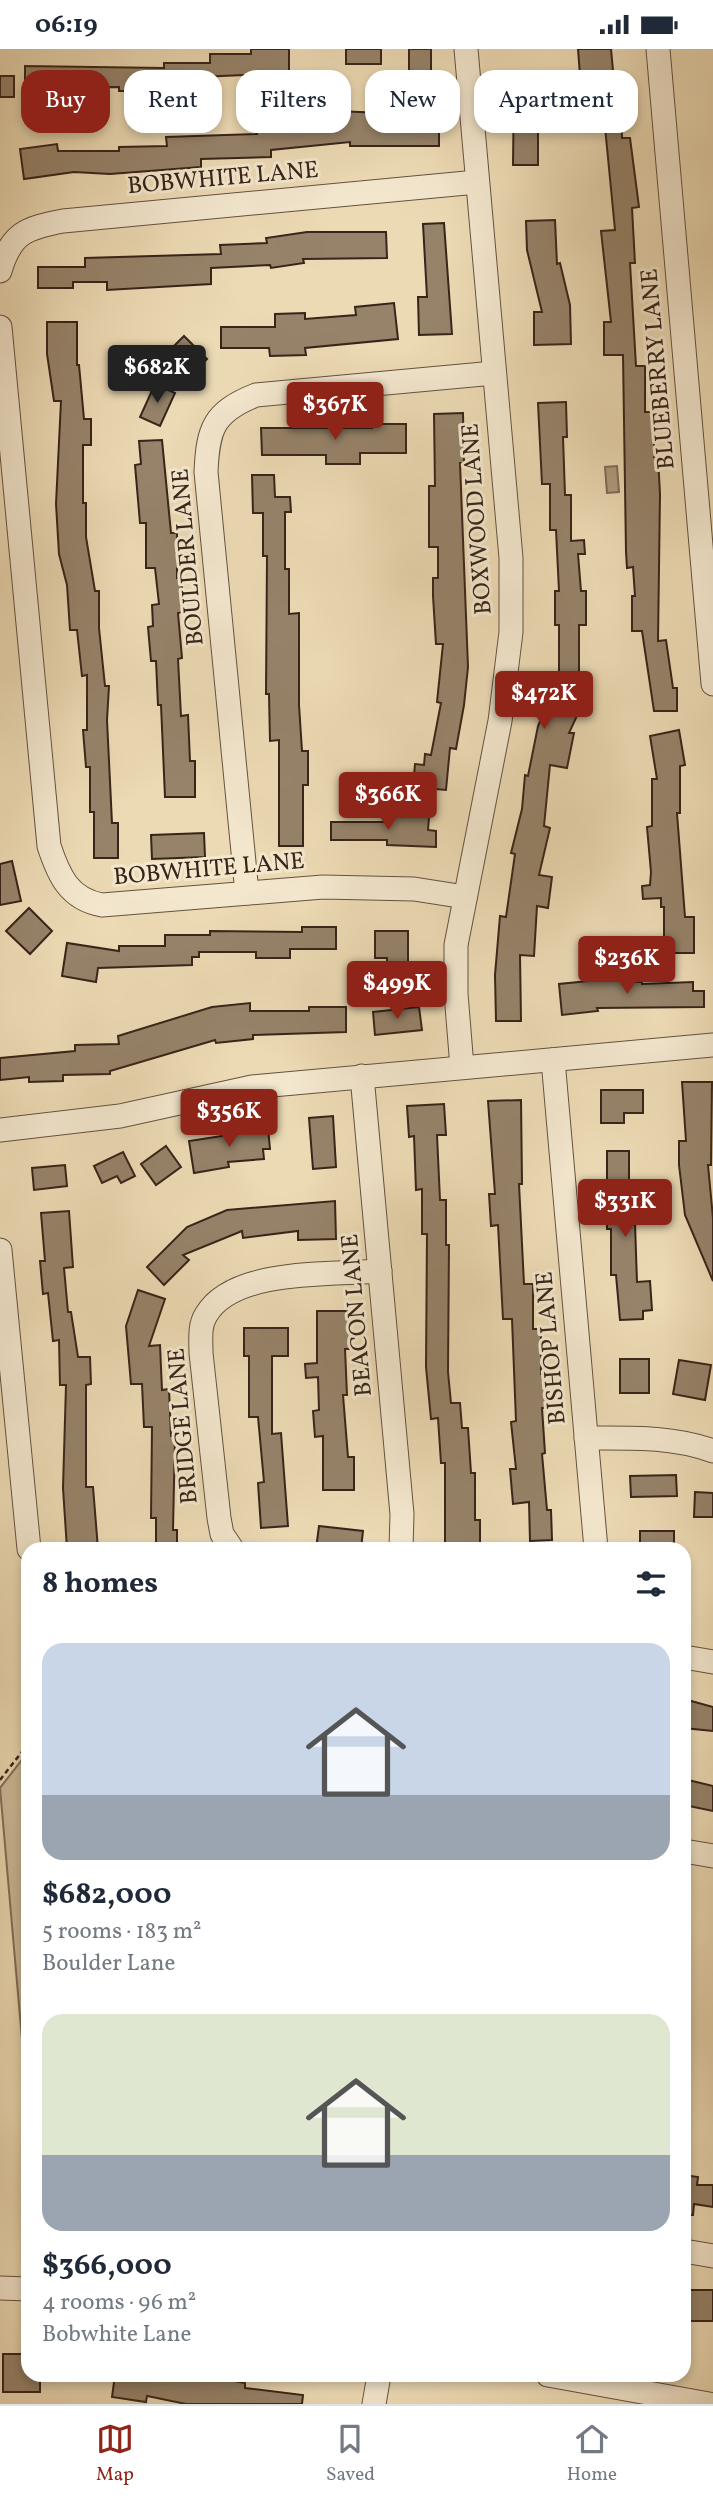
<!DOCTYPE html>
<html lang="en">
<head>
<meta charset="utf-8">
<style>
  body { margin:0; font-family:Vollkorn,serif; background:#f6f6f7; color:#1f2937; height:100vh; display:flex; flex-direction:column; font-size:26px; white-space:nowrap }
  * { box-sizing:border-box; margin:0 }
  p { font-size:23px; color:#747a83 }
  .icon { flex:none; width:38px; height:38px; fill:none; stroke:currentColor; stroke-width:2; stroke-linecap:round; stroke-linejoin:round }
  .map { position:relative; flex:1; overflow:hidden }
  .panel { position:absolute; left:21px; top:1493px; width:670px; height:840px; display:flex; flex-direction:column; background:#fff; border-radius:21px; box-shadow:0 4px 10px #0003 }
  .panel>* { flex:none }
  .banner { position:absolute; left:21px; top:21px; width:672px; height:63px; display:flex; gap:14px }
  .price { position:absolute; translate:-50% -60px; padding:0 16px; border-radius:7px; background:#8f2418; color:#fff; font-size:23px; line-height:46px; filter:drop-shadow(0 2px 4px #0008) }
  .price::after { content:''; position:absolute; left:50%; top:42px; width:21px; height:16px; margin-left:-10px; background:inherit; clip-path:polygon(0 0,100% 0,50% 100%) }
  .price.active { background:#222; color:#fff }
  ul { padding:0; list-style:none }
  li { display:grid; align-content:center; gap:14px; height:371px; padding:0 21px }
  li span { display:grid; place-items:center; height:217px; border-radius:21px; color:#555 }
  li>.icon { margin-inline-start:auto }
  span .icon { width:126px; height:126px; fill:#fffc; stroke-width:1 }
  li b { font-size:30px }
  h2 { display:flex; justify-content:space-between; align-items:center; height:84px; padding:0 21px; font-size:30px }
  .pill { padding:0 24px; border-radius:21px; background:#fff; box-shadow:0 4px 10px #0003; font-size:24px; line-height:63px }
  .pill.active { background:#8f2418; color:#fff }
  .status { display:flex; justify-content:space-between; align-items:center; height:49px; padding:0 35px; background:#fff; direction:ltr }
  .status svg { height:19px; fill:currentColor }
  .menu { display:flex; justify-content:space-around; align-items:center; height:98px; border-top:2px solid #e0e1e3; background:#fff; font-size:19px; color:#747a83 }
  .menu a { display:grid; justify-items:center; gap:4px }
  .menu .active { color:#8f2418 }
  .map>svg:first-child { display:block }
  .green { fill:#cdbb9a; stroke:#82705a; stroke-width:2 }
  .water { fill:#af9c7f; stroke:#7f6c56; stroke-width:2 }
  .building { fill:#96836a; stroke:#382419; stroke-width:2 }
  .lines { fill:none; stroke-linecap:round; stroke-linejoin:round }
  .minor-casing { stroke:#655240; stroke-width:25 }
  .path { stroke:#382419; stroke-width:2.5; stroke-dasharray:5 3.5; stroke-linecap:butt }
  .minor { stroke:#f3e7ce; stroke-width:23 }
  .labels { text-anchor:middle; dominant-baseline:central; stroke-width:6; stroke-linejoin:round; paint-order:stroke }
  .street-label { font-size:24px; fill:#382419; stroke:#f3e7ce }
</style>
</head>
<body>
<div class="status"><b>06:19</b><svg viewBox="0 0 49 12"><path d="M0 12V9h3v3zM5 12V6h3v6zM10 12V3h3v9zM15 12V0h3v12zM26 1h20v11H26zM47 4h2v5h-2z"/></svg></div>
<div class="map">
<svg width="713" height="2355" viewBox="0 0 713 2355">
  <rect width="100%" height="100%" fill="#ecdab4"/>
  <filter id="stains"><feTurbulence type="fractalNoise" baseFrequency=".00286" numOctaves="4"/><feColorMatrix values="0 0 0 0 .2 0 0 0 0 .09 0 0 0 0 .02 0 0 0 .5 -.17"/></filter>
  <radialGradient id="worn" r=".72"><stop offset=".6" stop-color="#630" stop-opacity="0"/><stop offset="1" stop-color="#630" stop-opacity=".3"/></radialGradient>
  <polygon class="green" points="28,1703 28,2059 0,1739"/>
  <g class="water">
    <polygon points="584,48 587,74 575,75 572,50"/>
    <polygon points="617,417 619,443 607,444 605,418"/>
  </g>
  <g class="building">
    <polygon points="251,0 289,0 289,24 199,28 199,38 154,38 154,42 119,42 119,38 25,39 25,17 164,19 164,14 210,14 210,5 251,5"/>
    <rect x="346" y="0" width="35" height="15"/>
    <rect x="409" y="0" width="22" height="24"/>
    <polygon points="578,0 611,0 615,43 621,43 622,89 630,89 639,158 632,159 635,214 630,214 636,317 645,317 645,363 654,363 654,408 658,408 660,445 658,592 666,591 673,639 677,639 677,662 654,662 642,582 632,582 632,547 635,547 633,518 627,519 626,503 623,306 604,306 604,273 611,273 601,182 615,181 605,78 599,78 599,38 581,39"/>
    <rect x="0" y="27" width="14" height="21"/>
    <polygon points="541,33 542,68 538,68 538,116 513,116 514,34"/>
    <polygon points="335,62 384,64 384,74 439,74 439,97 350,97 350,93 271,101 271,108 201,110 201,118 110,125 74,123 24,130 20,100 57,95 58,102 119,102 119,98 167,97 166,88 257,85 256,79 301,77 300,66"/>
    <polygon points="555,171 557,215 560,214 570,256 571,295 534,296 534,263 542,263 527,201 526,172"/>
    <polygon points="444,174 452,285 419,286 418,248 427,248 423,175"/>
    <polygon points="307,183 386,183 387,209 303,210 304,214 271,219 270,216 211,219 211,235 107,241 107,233 73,233 73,239 38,239 38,218 85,218 85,209 221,205 220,196 267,194 266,189"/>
    <polygon points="394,254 398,290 305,299 306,306 270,307 269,299 221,299 221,278 275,278 275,265 305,264 305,270 356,266 355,258"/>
    <polygon points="47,273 77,273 77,316 79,316 84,370 91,370 91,396 83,396 83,454 86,454 86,488 95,542 99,542 99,579 105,637 109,637 107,671 112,774 118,774 118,809 94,809 94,763 90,763 90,718 86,718 83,681 87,681 87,626 82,627 77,581 70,581 67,536 59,505 56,455 61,352 54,352 47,305"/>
    <polygon points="184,287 207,310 185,332 162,309"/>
    <polygon points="155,335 175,344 160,377 140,368"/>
    <polygon points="566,353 567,388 563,388 565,446 571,446 571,492 584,491 585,505 578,505 581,542 586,542 586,576 579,576 579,641 587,645 569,684 574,684 567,719 550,716 544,777 550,779 539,826 552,828 548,859 537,857 534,907 520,906 521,972 496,972 495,926 500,867 506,868 515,805 511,804 522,760 525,726 528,727 538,677 559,628 559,576 555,576 555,542 559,542 556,481 550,481 550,435 542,435 538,354"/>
    <polygon points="463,364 464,414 460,414 468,618 464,656 456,700 450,699 446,741 413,738 415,715 424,716 425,705 431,706 441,654 437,653 443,595 436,595 433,547 433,529 438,529 438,498 429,498 429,437 435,437 434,365"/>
    <polygon points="372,375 406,375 406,404 360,404 360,415 326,415 326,406 262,406 261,379 372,379"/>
    <polygon points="162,391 171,484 177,484 177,529 181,528 184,563 178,564 182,609 178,610 181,667 188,666 190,712 195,712 195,748 165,748 161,656 158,656 156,612 151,612 148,578 153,577 152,556 159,555 155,519 146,519 146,474 140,474 135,416 141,415 139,392"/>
    <polygon points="252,426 274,426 275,448 290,448 291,463 285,463 285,520 289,520 289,565 299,564 299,656 302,702 308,702 308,736 303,736 303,797 279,797 279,691 270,692 269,645 266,645 267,507 263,507 263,464 253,464"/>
    <polygon points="679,681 685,716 680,717 680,764 677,764 685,868 694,868 694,904 672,904 672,894 664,894 664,858 661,858 661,849 643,850 642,837 650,836 651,823 647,778 652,777 652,730 657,730 650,687"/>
    <polygon points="388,767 429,768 428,781 436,782 436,798 387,796 387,791 331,791 331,773 388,773"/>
    <polygon points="204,784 205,808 152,810 151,786"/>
    <polygon points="12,812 21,852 0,856 0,815"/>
    <polygon points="29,859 52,882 30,905 6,882"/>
    <polygon points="302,878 336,878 336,900 290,900 290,909 256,909 256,903 199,903 199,908 192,908 192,916 98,919 96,933 62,927 67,894 119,902 119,897 165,897 165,886 210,886 210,882 302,883"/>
    <polygon points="375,882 408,882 408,916 387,916 387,909 375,909"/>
    <polygon points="599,931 642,933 642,935 693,933 693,942 704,942 704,958 597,959 598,962 562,966 559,935"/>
    <polygon points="250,954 250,962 309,962 309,958 346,958 346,983 253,986 253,990 216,994 215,991 110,1022 110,1025 63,1026 63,1032 29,1033 29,1028 0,1031 0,1009 75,1002 75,996 119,995 118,987 212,958"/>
    <polygon points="419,958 422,981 375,986 373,963"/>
    <polygon points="682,1033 712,1033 711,1116 708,1116 713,1169 713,1232 685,1166 679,1116 679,1092 686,1092"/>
    <polygon points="601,1041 643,1041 643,1064 624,1064 624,1074 601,1074"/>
    <polygon points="521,1051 522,1135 519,1135 524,1235 533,1235 533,1280 541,1280 541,1325 545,1325 546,1359 542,1359 545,1404 542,1405 547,1461 551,1461 552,1491 530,1492 529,1453 513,1455 510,1420 516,1420 511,1373 516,1372 512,1270 503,1270 498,1176 491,1177 489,1145 495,1145 488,1052"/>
    <polygon points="444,1055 446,1086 437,1086 440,1151 446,1151 446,1196 449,1196 448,1323 451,1354 460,1354 462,1379 468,1379 471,1424 475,1424 475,1471 480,1471 480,1500 445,1500 445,1414 441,1414 438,1369 431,1370 426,1318 427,1185 422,1185 422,1140 416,1141 414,1087 409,1088 407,1057"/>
    <polygon points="333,1067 336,1118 313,1120 309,1069"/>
    <polygon points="268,1079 270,1100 263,1100 264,1110 228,1113 229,1118 194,1124 189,1092 235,1085 235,1082"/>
    <polygon points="166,1097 181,1118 156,1136 141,1115"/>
    <polygon points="607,1102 629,1102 629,1146 634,1146 637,1233 650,1232 652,1261 643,1262 643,1270 620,1271 616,1226 611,1226 611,1180 607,1180"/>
    <polygon points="123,1103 135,1127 121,1134 117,1127 102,1134 94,1117"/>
    <polygon points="65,1116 67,1137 34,1141 32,1119"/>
    <polygon points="335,1152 336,1190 298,1191 298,1182 243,1189 242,1182 183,1206 189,1211 164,1236 147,1218 187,1178 227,1161"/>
    <polygon points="69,1162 73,1218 64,1219 68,1263 71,1263 78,1308 90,1308 91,1335 86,1336 86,1438 93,1438 98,1500 67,1500 63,1439 66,1336 60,1336 59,1291 53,1292 48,1244 43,1245 40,1212 45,1212 41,1164"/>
    <polygon points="138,1241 165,1250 149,1297 160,1296 162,1341 169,1340 171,1387 175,1387 173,1481 177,1481 177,1500 156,1500 156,1469 151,1469 152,1378 144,1378 142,1335 131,1335 126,1277"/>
    <polygon points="317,1262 350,1262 350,1300 345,1300 347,1346 343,1346 348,1408 354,1408 354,1441 323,1441 323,1387 315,1388 313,1362 319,1361 318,1328 306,1329 305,1315 317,1314"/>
    <polygon points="244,1279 288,1279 288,1307 272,1307 272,1385 281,1384 288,1477 261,1479 258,1434 264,1433 258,1368 249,1368 249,1307 244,1307"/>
    <rect x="620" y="1310" width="29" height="34"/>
    <polygon points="679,1311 711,1316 705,1351 673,1345"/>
    <polygon points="676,1426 677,1447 631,1448 630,1427"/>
    <polygon points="695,1443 713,1444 713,1468 694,1468"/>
    <polygon points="319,1477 363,1482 361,1500 316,1500"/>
    <rect x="640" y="1482" width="34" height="18"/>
    <polygon points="684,1650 713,1658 713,1682 684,1679"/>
    <polygon points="684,1730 713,1737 713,1762 684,1756"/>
    <polygon points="684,2126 698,2128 697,2136 713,2136 713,2158 694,2155 693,2166 684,2166"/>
    <rect x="684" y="2241" width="29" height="31"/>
    <polygon points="3,2305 28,2305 28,2326 40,2326 40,2343 3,2343"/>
    <polygon points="115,2326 202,2326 245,2334 245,2339 303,2346 302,2355 186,2355 147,2347 146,2353 112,2348"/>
  </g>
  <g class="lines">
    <defs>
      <g id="minor">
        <polyline points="658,0 713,635"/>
        <path d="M0,222C11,184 26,179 63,172L477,133"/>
        <path d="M0,278L49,797C59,827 69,850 102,856L323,838L414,840L465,848"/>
        <path d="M247,844L206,423C208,380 213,363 256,346L494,324"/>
        <polyline points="553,1011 596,1500"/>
        <polyline points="462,1018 456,945 456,896 500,672 511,583 511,509 466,0"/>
        <polyline points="362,1027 402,1465 401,1500"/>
        <polyline points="0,1081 120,1067 252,1038 713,996"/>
        <polyline points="0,1201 29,1500"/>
        <path d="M586,1389C629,1389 672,1387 713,1402"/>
        <path d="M232,1500L222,1485L219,1469L201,1304C201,1291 199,1277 206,1266C233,1219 332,1226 380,1222"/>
        <polyline points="684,1608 713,1613"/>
        <polyline points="684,1802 713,1807"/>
        <polyline points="684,2202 713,2207"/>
        <polyline points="0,2239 28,2240"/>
        <polyline points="548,2326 709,2355"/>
        <polyline points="374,2355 379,2326"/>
      </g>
    </defs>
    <use href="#minor" class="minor-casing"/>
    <polyline class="path" points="0,1731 28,1695"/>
    <use href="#minor" class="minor"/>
  </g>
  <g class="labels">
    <g class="street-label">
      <text transform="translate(223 130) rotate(-5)">BOBWHITE LANE</text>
      <text transform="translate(659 320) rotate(-95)">BLUEBERRY LANE</text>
      <text transform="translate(478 470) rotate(-94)">BOXWOOD LANE</text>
      <text transform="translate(189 508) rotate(-95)">BOULDER LANE</text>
      <text transform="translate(209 821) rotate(-5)">BOBWHITE LANE</text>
      <text transform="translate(358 1266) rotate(-95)">BEACON LANE</text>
      <text transform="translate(552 1299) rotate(-95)">BISHOP LANE</text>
      <text transform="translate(184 1377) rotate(-95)">BRIDGE LANE</text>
    </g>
  </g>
  <rect width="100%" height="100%" filter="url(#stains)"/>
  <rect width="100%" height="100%" fill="url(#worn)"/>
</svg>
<b class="price active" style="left:157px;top:356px">$682K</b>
<b class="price" style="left:335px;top:393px">$367K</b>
<b class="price" style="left:544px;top:682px">$472K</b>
<b class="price" style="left:388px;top:783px">$366K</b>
<b class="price" style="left:627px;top:947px">$236K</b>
<b class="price" style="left:397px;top:972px">$499K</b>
<b class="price" style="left:229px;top:1100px">$356K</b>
<b class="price" style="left:625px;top:1190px">$331K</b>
<div class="banner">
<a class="pill active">Buy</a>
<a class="pill">Rent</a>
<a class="pill">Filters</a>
<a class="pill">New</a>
<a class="pill">Apartment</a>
</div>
<section class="panel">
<h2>8 homes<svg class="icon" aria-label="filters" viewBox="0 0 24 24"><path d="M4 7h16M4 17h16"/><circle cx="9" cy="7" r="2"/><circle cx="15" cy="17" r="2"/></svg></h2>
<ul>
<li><span style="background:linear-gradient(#c9d6e8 70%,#9aa5b1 0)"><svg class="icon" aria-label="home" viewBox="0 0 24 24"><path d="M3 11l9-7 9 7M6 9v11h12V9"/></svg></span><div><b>$682,000</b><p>5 rooms · 183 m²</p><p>Boulder Lane</p></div></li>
<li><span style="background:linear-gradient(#dfe7d0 65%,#9aa5b1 0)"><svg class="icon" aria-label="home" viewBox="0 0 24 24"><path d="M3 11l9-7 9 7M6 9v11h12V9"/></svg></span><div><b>$366,000</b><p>4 rooms · 96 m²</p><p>Bobwhite Lane</p></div></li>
</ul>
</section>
</div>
<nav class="menu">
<a class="active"><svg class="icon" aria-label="map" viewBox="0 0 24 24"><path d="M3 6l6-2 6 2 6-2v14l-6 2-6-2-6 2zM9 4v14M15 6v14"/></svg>Map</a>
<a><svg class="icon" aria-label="saved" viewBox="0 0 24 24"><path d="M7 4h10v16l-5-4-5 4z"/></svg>Saved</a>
<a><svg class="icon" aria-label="home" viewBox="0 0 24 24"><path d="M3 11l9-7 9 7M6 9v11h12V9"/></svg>Home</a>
</nav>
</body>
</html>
